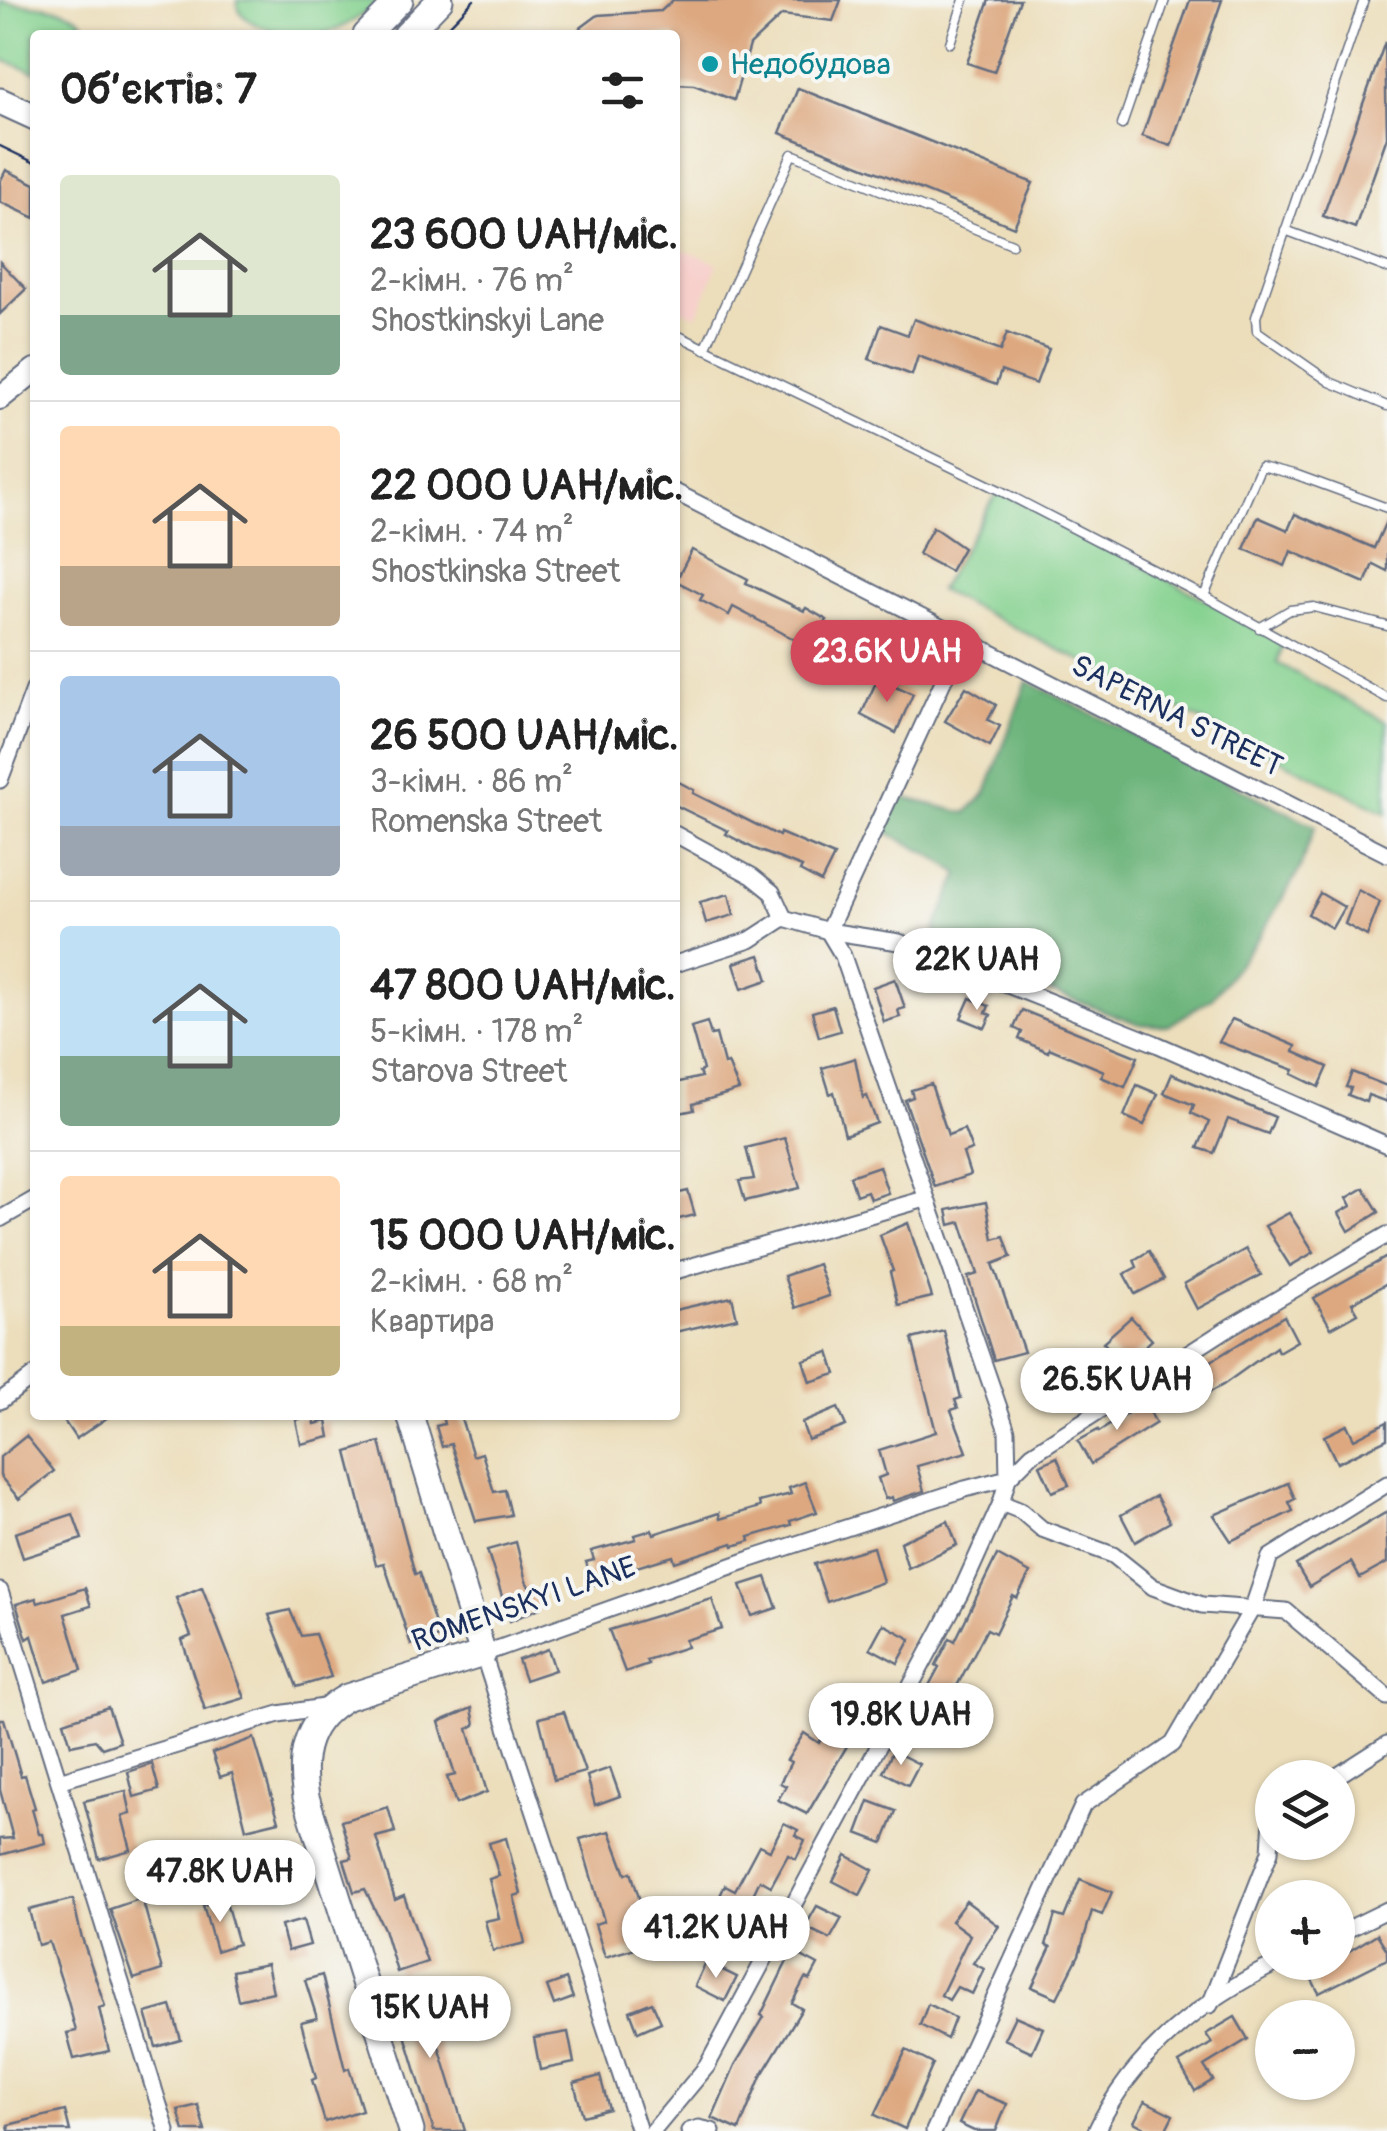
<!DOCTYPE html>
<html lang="uk">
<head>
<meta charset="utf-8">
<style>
  body { margin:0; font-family:Pangolin,sans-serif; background:#f2f2f2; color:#222; height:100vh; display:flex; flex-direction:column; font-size:38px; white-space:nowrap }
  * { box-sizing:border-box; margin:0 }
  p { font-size:32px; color:#767676 }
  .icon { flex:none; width:55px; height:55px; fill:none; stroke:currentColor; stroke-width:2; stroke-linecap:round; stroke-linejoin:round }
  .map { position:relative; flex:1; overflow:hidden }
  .side { position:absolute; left:30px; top:30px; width:650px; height:1390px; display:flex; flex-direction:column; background:#fff; border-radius:10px; box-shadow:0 2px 8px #0004 }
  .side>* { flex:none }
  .buttons { position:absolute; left:1255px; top:1760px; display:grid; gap:20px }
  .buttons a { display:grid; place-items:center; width:100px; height:100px; border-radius:50%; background:#fff; box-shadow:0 2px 8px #0004; font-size:50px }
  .price { position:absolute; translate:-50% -85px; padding:0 22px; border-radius:35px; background:#fff; color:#222; font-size:32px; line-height:65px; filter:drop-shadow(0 2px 5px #0008) }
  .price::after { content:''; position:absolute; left:50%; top:60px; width:30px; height:22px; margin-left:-15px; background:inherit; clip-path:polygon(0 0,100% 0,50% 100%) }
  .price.active { background:#d1495b; color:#fff }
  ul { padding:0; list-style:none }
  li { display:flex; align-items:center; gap:30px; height:250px; padding:0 30px }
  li+li { border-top:2px solid #e0e0e0 }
  li span { display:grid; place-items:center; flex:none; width:280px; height:200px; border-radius:10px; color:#555 }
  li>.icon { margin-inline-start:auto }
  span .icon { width:120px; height:120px; fill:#fffc; stroke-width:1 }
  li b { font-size:42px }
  h2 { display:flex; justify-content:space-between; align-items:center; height:120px; padding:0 30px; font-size:42px }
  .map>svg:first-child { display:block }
  .built { fill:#f7d0cc }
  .green { fill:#86d290; stroke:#508077; stroke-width:2.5 }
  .forest { fill:#6cb47a; stroke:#44726c; stroke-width:2.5 }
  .building { fill:#dda880 }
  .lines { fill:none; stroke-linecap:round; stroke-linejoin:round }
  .lane-casing { stroke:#646c7f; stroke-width:11 }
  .street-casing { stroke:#646c7f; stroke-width:19 }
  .secondary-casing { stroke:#646c7f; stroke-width:26 }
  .primary-casing { stroke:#646c7f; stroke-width:29 }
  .lane { stroke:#fff; stroke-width:8 }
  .street { stroke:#fff; stroke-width:15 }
  .secondary { stroke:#fff; stroke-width:22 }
  .primary { stroke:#fff; stroke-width:25 }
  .tram { stroke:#1b2f5e; stroke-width:2.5 }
  .culture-dot { fill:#0f9aa8; stroke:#f6f6f2; stroke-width:4 }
  .labels { text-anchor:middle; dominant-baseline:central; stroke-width:8; stroke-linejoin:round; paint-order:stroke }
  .culture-label { font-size:30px; fill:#0d838f; stroke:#f6f6f2; text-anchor:start }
  .street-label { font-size:30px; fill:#1b2f5e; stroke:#f6f6f2 }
</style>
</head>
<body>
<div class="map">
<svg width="1387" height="2131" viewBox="0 0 1387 2131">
  <rect width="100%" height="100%" fill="#f6f6f2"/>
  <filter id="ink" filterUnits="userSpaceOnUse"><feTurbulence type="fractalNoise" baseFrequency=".01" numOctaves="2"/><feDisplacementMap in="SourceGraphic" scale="20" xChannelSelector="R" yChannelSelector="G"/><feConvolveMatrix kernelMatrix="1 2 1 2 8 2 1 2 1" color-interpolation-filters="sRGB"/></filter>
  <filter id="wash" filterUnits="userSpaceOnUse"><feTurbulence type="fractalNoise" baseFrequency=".0048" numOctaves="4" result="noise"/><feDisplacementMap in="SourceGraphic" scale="40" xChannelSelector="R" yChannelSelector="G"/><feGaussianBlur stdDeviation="2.25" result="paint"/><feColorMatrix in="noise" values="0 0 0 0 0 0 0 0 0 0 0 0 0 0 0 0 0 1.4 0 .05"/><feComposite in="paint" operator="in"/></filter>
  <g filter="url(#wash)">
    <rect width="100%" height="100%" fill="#ecdebb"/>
    <polygon class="built" points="675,247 718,263 697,316 675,307"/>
    <g class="green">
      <path d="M237,0H381C363,15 348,26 326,33C303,40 235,30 237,0Z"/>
      <path d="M0,1C25,7 74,3 85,26L83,33L35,35V72L0,59Z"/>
      <polygon points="999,490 1284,641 1277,663 1387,722 1387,813 939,590"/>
    </g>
    <path class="forest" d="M1027,681L1315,826L1299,871L1260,936L1212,998L1168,1026L1139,1024L946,953L935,929L959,874C936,854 911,847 885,831L891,811L901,797L966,813L986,793Z"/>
    <g id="blocks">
      <g class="building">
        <polygon points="673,0 841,0 833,21 782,15 750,45 734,100 694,85 675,84 675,35 571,35 598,15 661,11"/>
        <polygon points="989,0 1020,0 994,72 967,63"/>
        <polygon points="1190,0 1222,0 1171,146 1142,136"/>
        <polygon points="1385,42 1387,137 1355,228 1323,216"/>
        <polygon points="798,88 1033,183 1014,227 780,133"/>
        <polygon points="6,170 35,184 35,218 0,202 0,182"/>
        <polygon points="0,262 26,289 0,314"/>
        <polygon points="914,319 1000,351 1007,333 1049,349 1036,384 1001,371 996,385 918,356 912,375 869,359 881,325 908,335"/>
        <polygon points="1295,514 1374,548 1387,519 1387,571 1373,564 1365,583 1291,551 1285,566 1244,549 1258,517 1288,530"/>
        <polygon points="933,527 963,548 950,571 918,554"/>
        <polygon points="692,550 748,579 746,583 804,611 806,608 827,620 811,648 733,607 729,615 700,600 703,595 676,581"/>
        <polygon points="853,634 872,647 853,674 834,661"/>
        <polygon points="878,678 913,694 896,733 861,715"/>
        <polygon points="966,687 996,705 988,720 1000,726 990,746 945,721"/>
        <polygon points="675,780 694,790 693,793 779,836 780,833 834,856 821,882 800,871 802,867 755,849 726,834 728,831 675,805"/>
        <polygon points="1358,890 1380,902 1367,936 1345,924"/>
        <polygon points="1320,893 1344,907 1332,928 1308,914"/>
        <polygon points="729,894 734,915 706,923 700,902"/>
        <polygon points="760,955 768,980 742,989 734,963"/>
        <polygon points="895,979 905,1008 898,1010 900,1017 884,1022 873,987"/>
        <polygon points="970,998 989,1006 986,1013 991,1015 985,1028 961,1018"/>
        <polygon points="833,1006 840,1031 819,1037 812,1012"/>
        <polygon points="1022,1010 1138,1057 1125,1087 1101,1077 1104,1071 1049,1048 1048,1052 1019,1039 1022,1032 1014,1028"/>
        <polygon points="1232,1019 1296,1046 1294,1052 1328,1067 1319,1087 1292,1074 1294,1070 1219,1042"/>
        <polygon points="707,1022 711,1035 716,1034 724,1064 728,1063 739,1090 693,1104 694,1110 675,1114 675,1083 701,1077 699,1072 703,1070 691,1027"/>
        <polygon points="855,1058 863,1098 867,1096 877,1123 845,1135 834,1092 830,1094 822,1068"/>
        <polygon points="1352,1072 1387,1086 1387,1102 1368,1095 1366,1102 1348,1095 1351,1088 1346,1087"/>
        <polygon points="1172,1074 1275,1117 1268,1134 1228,1119 1214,1153 1198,1148 1209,1122 1191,1113 1194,1105 1164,1093"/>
        <polygon points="931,1084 948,1135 964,1129 972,1150 963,1153 970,1175 935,1187 905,1100 913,1097 911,1090"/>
        <polygon points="1137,1085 1158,1094 1144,1125 1124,1116"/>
        <polygon points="785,1138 800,1188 745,1201 739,1181 754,1179 746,1148"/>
        <polygon points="879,1166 888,1193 870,1199 867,1191 856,1195 850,1176"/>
        <polygon points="1364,1188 1379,1212 1349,1231 1339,1213 1351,1206 1347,1198"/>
        <polygon points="688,1191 695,1215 675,1220 675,1194"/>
        <polygon points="986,1202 993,1239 1004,1236 1011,1257 993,1264 1024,1352 994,1360 968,1277 978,1274 961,1222 950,1225 947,1210"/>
        <polygon points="1289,1213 1314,1252 1290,1266 1265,1226"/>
        <polygon points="908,1223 932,1297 898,1305 890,1272 893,1271 880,1235"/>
        <polygon points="1246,1249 1261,1275 1197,1309 1184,1284"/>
        <polygon points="1149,1251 1164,1279 1135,1294 1124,1274 1137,1267 1134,1260"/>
        <polygon points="1387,1257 1387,1283 1352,1303 1358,1313 1331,1328 1314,1298"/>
        <polygon points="818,1264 829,1296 795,1308 784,1276"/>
        <polygon points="732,1297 737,1318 675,1332 675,1310"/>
        <polygon points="1284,1316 1297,1341 1278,1352 1276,1347 1223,1385 1183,1407 1171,1386"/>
        <polygon points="1131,1317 1152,1340 1124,1365 1103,1342"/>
        <polygon points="944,1331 961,1398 955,1400 958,1408 951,1410 967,1452 917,1466 924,1491 893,1501 892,1497 885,1499 878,1478 886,1475 879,1450 936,1432 912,1339"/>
        <polygon points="829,1352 836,1374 810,1382 803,1360"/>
        <polygon points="1071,1355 1092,1378 1064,1403 1052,1378"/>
        <polygon points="1144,1402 1156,1423 1091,1464 1078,1441 1098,1430 1099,1432"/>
        <polygon points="838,1408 846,1426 808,1440 802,1423"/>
        <polygon points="60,1415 111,1415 76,1439"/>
        <polygon points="313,1415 315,1424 327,1421 330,1437 301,1444 296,1420"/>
        <polygon points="442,1415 460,1415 473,1456 482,1453 494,1492 505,1490 511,1515 476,1521 451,1444 442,1447 436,1426 444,1424"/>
        <polygon points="1387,1422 1387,1439 1337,1463 1324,1436 1347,1425 1354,1439"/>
        <polygon points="26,1436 54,1471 19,1499 0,1476 0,1457"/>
        <polygon points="380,1442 415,1574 419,1573 439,1637 411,1645 384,1563 376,1565 347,1452"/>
        <polygon points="1057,1457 1069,1485 1052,1492 1040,1465"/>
        <polygon points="805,1482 817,1512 790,1521 791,1525 749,1537 750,1541 734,1546 733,1543 675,1562 673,1556 616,1573 617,1578 593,1585 586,1562 594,1560 591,1551 636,1539 635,1535 652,1530 654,1534 719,1513 720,1519 760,1507 759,1502 791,1494 789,1488"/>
        <polygon points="1288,1483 1295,1499 1289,1502 1293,1511 1231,1541 1214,1515"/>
        <polygon points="1156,1496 1170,1522 1135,1542 1121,1515"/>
        <polygon points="1387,1512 1387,1563 1360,1578 1351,1562 1309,1587 1296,1565"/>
        <polygon points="73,1514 82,1539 23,1558 15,1533"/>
        <polygon points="948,1521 957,1545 908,1568 900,1542"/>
        <polygon points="516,1542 526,1581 540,1608 510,1621 487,1550"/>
        <polygon points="873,1547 883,1582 827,1602 814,1564"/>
        <polygon points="997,1555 1030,1573 1017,1598 1013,1596 995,1633 987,1629 939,1720 917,1708 939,1667 936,1665 950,1638 955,1641"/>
        <polygon points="766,1577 777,1608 752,1616 741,1585"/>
        <polygon points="202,1587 245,1698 205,1710 182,1640 191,1636 176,1598"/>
        <polygon points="85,1588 91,1606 65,1614 82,1670 46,1682 32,1636 27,1639 16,1604 36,1598 38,1603"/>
        <polygon points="712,1599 722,1629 685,1640 687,1647 646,1660 648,1664 625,1672 609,1630"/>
        <polygon points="290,1610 301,1636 315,1634 331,1677 297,1687 269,1615"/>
        <polygon points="883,1624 911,1639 898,1663 870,1648"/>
        <polygon points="548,1649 555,1670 525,1680 518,1660"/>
        <polygon points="842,1701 872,1715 863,1732 857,1729 807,1814 778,1800 786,1786 780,1783 791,1762 787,1760 804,1733 819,1743"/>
        <polygon points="108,1707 120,1742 102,1748 95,1740 71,1745 64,1722"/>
        <polygon points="472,1708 475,1725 468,1729 487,1792 456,1804 447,1777 455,1775 439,1722"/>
        <polygon points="564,1712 585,1772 554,1780 539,1718"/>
        <polygon points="0,1719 4,1719 21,1776 25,1775 35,1808 32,1809 39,1834 43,1834 45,1843 0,1855 0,1839 13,1838 0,1790"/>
        <polygon points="254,1738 279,1821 246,1829 232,1773 220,1777 212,1753"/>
        <polygon points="893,1751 919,1764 908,1785 883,1772"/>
        <polygon points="152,1764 159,1790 134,1797 128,1772"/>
        <polygon points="610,1768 620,1796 595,1805 587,1776"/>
        <polygon points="126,1791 131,1814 122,1816 131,1850 99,1859 84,1801"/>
        <polygon points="869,1801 896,1811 883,1843 857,1833"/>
        <polygon points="388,1807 395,1832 376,1837 395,1900 404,1896 427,1962 397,1972 384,1929 365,1889 354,1892 344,1860 352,1858 341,1821"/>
        <polygon points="784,1823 798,1830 795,1835 805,1840 796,1859 788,1855 771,1886 760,1880 750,1901 745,1899 733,1922 712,1913 725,1885 735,1890 759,1845 770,1850"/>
        <polygon points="610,1831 626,1874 631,1872 653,1943 605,1957 595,1924 604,1921 580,1839"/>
        <polygon points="506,1838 521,1894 514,1896 525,1943 493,1951 485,1921 499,1918 489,1879 499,1876 489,1843"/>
        <polygon points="283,1850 288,1875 267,1880 262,1855"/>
        <polygon points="846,1855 873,1870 860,1895 833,1881"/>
        <polygon points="1080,1879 1112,1892 1102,1915 1092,1911 1079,1955 1057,1998 1032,1987 1051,1947 1046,1945 1055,1915 1064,1918"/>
        <polygon points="142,1898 162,1970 134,1979 110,1909"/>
        <polygon points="73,1899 81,1935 105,2006 99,2008 109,2051 74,2059 67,2033 76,2031 67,1998 49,1942 38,1945 29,1910"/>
        <polygon points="225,1899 238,1944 216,1951 203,1905"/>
        <polygon points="966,1901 999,1926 973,1963 984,1969 972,1994 957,1987 949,2000 941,1995 970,1935 951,1921"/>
        <polygon points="817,1906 842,1918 830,1939 805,1927"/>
        <polygon points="303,1920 310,1945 288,1951 281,1926"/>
        <polygon points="1377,1934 1387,1950 1387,1959 1319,1993 1308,1972 1327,1962 1338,1962 1338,1958"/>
        <polygon points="792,1951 818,1965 810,1980 805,1978 792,2003 802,2009 761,2076 739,2130 712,2118 735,2065 764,2017 761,2015"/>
        <polygon points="706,1962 737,1977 725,2001 695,1986"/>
        <polygon points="267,1964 273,1992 238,2000 232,1971"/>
        <polygon points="322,1975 345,2070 349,2068 362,2110 325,2122 312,2080 316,2078 301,2022 317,2018 305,1980"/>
        <polygon points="566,1979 573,1998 554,2005 547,1986"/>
        <polygon points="438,1995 445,2024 433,2027 465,2131 434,2131 396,2005"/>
        <polygon points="652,2002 661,2022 638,2032 630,2011"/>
        <polygon points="928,2004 955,2018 947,2039 920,2025"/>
        <polygon points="171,2006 181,2040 156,2047 146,2013"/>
        <polygon points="1015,2016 1043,2028 1032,2052 1004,2039"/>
        <polygon points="1235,2017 1248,2039 1204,2066 1213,2080 1195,2091 1179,2063 1212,2043 1206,2034"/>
        <polygon points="568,2032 574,2063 540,2070 534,2038"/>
        <polygon points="906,2050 933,2064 905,2129 875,2115"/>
        <polygon points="600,2076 609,2109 583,2116 574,2083"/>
        <polygon points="975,2091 1007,2104 996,2131 974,2131 959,2124"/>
        <polygon points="1145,2101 1173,2115 1165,2131 1151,2131 1134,2122"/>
        <polygon points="198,2105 205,2131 184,2131 178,2110"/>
        <polygon points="65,2111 70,2131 9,2131 8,2125"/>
      </g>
    </g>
  </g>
  <g filter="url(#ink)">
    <use href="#blocks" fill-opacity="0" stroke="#646c7f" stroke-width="2.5"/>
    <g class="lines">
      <defs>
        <g id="lane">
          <polyline points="1364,0 1256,317 1257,331 1330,382 1387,406"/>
          <polyline points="950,43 964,0"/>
          <polyline points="1122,125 1165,0"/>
          <polyline points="1285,230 1387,268"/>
          <polyline points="675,334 999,490 1204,596 1387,698"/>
          <polyline points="705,349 792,154 1012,244"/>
          <polyline points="1204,596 1261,466 1297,475 1387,508"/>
          <polyline points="1259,628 1290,610 1314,607 1387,626"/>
        </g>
        <g id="street">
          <polyline points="675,492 1387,854"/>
          <polyline points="0,780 35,687"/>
          <polyline points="675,834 752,876 772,892 784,918 828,931 899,942 1154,1043 1387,1145"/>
          <polyline points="675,964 750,940 784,918"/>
          <polyline points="0,1219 35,1199"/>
          <polyline points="675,1271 925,1199"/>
          <polyline points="0,1401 35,1375"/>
          <polyline points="1001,1503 1021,1511 1042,1529 1113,1555 1153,1587 1202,1605 1286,1611 1387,1697"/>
          <polyline points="0,1591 167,2131"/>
          <polyline points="1334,1778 1387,1744"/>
          <polyline points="59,1781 279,1714 330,1706"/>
          <polyline points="1338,1934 1387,1910"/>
          <polyline points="1210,2005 1270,1852 1272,1817"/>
          <polyline points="639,2131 483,1654 751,1559 965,1489 1008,1478 1007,1431 843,956 828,931 963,638"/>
          <polyline points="653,2131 707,2066 960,1594 1001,1503 1008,1478 1032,1454 1230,1327 1387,1235"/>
          <polyline points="689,2131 699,2128 712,2131"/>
          <polyline points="934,2131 1083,1805 1173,1744 1253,1607 1270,1557 1387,1484"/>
          <path d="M1096,2131C1132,2054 1203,1999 1279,1962"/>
        </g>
        <polyline id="secondary" points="0,398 35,370"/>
        <g id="primary">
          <polyline points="366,35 400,0"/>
          <polyline points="406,35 440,0"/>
          <polyline points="0,101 35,117"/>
          <path d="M410,1415L483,1654L347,1697C307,1719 298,1754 306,1797L411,2131"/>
        </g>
      </defs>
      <use href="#lane" class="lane-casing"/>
      <use href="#street" class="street-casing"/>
      <use href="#secondary" class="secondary-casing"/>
      <use href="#primary" class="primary-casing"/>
      <use href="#lane" class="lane"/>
      <use href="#street" class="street"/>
      <use href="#secondary" class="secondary"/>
      <use href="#primary" class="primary"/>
      <g class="tram">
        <polyline points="440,35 474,0"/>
        <polyline points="0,146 35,163"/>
      </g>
    </g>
  </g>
  <circle class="culture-dot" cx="710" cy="64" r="10"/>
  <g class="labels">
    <g class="culture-label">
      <text x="730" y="64">Недобудова</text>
    </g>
    <g class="street-label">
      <text transform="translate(1177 716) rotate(27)">SAPERNA STREET</text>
      <text transform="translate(524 1604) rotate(-19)">ROMENSKYI LANE</text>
    </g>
  </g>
</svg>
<div class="buttons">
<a><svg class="icon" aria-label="layers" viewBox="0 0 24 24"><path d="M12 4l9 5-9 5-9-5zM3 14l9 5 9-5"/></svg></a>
<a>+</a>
<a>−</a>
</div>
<b class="price active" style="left:887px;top:705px">23.6K UAH</b>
<b class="price" style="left:977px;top:1013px">22K UAH</b>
<b class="price" style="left:1117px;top:1433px">26.5K UAH</b>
<b class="price" style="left:901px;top:1768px">19.8K UAH</b>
<b class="price" style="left:220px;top:1925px">47.8K UAH</b>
<b class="price" style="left:716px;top:1981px">41.2K UAH</b>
<b class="price" style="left:430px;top:2061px">15K UAH</b>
<section class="side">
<h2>Об’єктів: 7<svg class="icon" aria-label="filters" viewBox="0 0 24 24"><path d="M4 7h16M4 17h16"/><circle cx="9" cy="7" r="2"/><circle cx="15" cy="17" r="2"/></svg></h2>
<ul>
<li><span style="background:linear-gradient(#dfe7d0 70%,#7fa58c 0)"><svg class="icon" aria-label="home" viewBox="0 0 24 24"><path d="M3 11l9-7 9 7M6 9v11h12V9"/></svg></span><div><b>23 600 UAH/міс.</b><p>2-кімн. · 76 m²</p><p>Shostkinskyi Lane</p></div></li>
<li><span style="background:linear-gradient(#ffd9b3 70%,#b9a48a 0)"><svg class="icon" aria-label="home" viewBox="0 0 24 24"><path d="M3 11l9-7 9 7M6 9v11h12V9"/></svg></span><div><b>22 000 UAH/міс.</b><p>2-кімн. · 74 m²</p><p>Shostkinska Street</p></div></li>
<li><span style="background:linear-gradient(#a9c7e8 75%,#9aa5b1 0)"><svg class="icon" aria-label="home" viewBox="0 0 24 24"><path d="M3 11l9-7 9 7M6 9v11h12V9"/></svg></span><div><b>26 500 UAH/міс.</b><p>3-кімн. · 86 m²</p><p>Romenska Street</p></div></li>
<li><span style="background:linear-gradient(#bfe0f5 65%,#7fa58c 0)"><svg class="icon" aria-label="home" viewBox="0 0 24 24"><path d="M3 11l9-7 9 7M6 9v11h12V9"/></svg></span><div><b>47 800 UAH/міс.</b><p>5-кімн. · 178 m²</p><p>Starova Street</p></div></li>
<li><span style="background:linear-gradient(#ffd9b3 75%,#c2b280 0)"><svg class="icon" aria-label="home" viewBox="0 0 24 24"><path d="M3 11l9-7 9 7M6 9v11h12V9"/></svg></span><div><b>15 000 UAH/міс.</b><p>2-кімн. · 68 m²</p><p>Квартира</p></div></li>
</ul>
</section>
</div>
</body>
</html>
